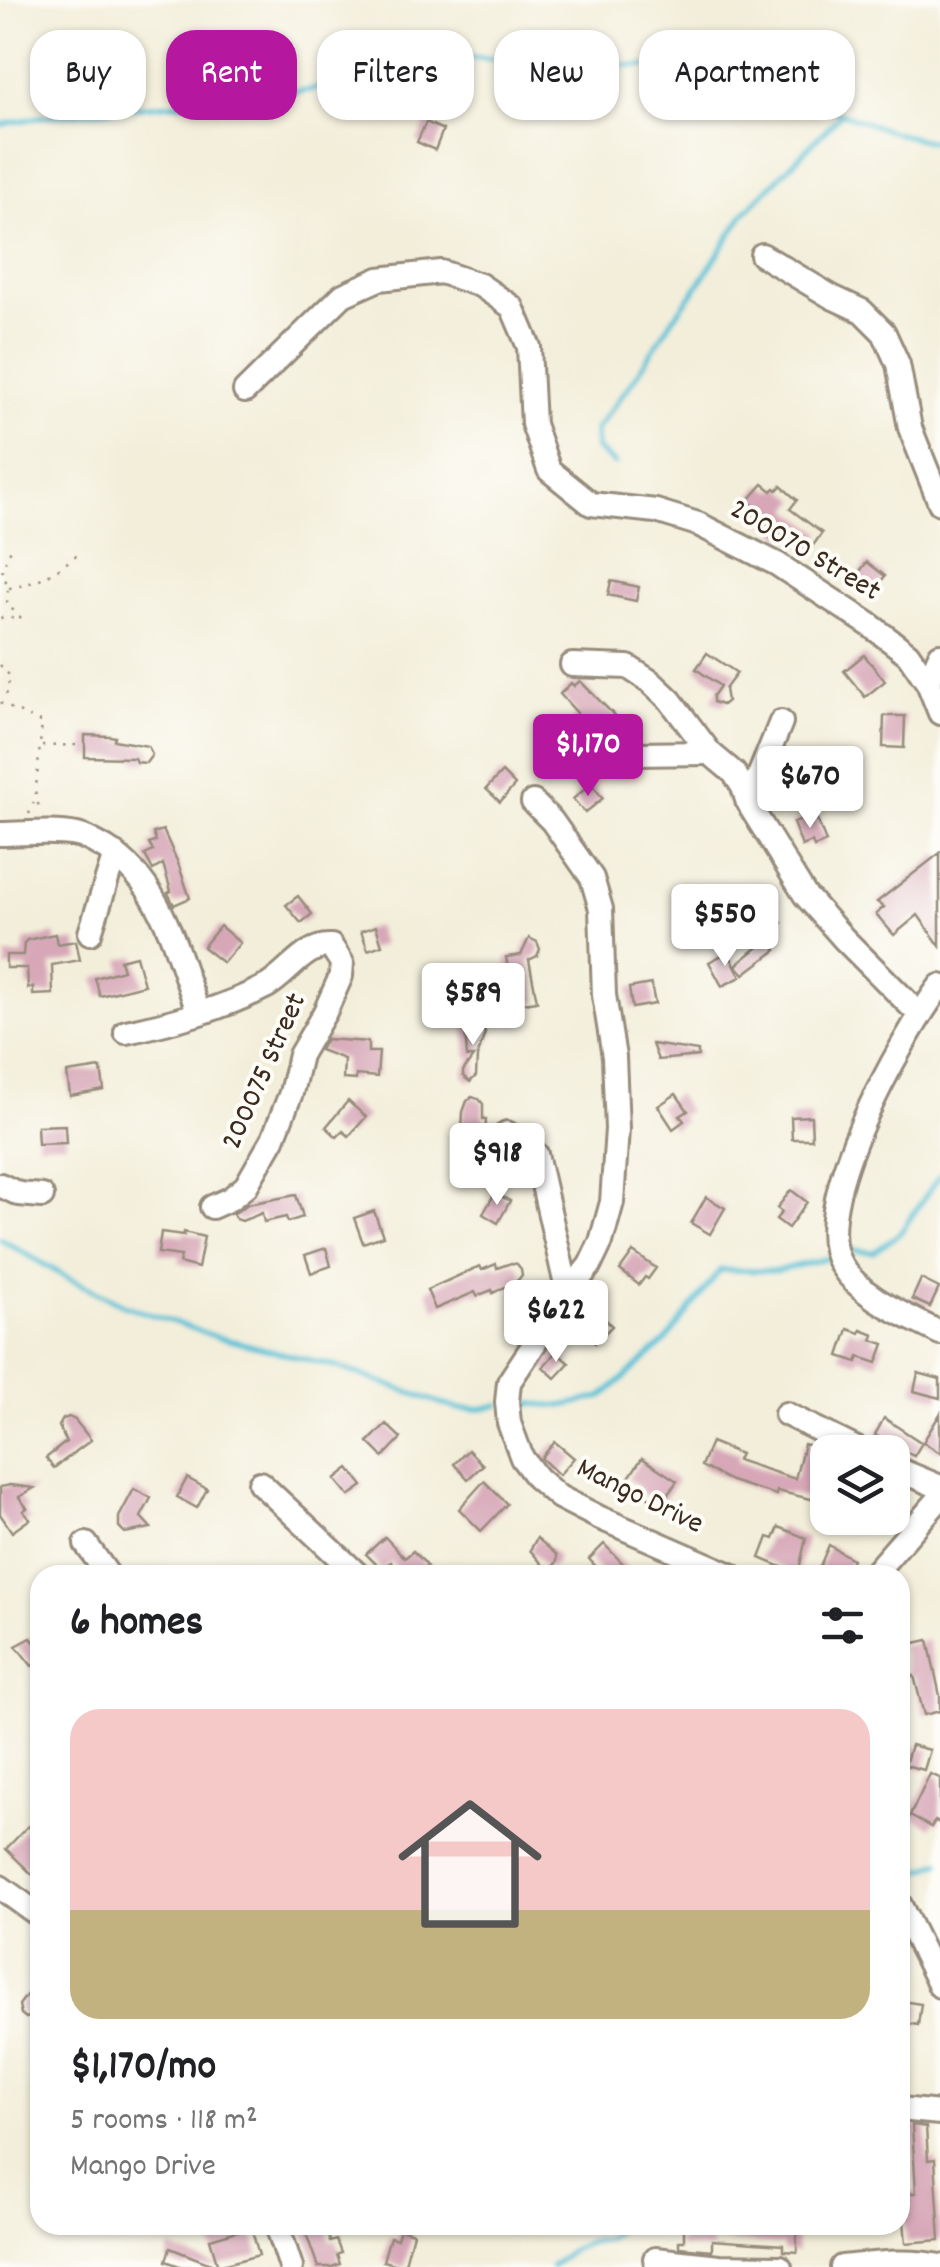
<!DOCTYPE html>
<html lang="en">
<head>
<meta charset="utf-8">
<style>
  body { margin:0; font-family:Dekko,sans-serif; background:#f2f2f2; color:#202124; height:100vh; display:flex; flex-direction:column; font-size:38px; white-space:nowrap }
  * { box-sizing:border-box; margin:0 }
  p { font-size:32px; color:#757577 }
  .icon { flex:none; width:55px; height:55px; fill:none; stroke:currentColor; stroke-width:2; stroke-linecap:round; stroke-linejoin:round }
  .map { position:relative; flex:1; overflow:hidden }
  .drawer { position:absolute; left:30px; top:1565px; width:880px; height:670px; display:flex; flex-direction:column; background:#fff; border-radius:30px; box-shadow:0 2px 8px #0004 }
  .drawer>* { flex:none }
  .top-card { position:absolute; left:30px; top:30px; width:880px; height:90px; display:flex; gap:20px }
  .tools { position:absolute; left:810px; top:1435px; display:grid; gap:20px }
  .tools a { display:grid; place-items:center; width:100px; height:100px; border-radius:20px; background:#fff; box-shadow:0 2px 8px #0004; font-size:50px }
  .price { position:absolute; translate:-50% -85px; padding:0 22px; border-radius:10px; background:#fff; color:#222; font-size:32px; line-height:65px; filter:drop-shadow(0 2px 5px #0008) }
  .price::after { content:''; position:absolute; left:50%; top:60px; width:30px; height:22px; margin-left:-15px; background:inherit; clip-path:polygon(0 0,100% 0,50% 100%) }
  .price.active { background:#b5179e; color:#fff }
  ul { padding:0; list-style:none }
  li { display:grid; align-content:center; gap:20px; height:530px; padding:0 40px }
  li span { display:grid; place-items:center; height:310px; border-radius:30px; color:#555 }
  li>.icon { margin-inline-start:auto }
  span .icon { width:180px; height:180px; fill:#fffc; stroke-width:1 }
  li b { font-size:42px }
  h2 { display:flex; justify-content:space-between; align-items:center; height:120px; padding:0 40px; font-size:42px }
  .chip { padding:0 35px; border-radius:30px; background:#fff; box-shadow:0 2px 8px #0004; font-size:35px; line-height:90px }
  .chip.active { background:#b5179e; color:#fff }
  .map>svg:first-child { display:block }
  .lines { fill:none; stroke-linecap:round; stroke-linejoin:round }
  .stream { stroke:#5ac1d7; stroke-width:5 }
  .building { fill:#d7a7b8 }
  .minor-casing { stroke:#978c7c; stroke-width:28 }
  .path { stroke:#978c7c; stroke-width:2.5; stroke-dasharray:2.5 8; stroke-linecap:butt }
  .minor { stroke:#fff; stroke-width:22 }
  .labels { text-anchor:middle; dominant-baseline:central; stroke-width:8; stroke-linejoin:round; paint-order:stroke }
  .street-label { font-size:30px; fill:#3b2a1e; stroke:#fdfcf7 }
</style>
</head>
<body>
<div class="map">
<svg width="940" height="2267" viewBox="0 0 940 2267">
  <rect width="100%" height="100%" fill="#fdfcf7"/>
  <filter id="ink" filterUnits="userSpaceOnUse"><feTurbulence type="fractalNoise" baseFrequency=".01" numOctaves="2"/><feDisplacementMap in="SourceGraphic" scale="20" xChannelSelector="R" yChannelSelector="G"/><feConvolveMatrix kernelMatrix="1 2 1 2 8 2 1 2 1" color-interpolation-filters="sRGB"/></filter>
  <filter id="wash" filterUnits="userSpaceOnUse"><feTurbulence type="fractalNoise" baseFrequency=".0048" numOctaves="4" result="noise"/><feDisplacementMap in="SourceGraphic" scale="40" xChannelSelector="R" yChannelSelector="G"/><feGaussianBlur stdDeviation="2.25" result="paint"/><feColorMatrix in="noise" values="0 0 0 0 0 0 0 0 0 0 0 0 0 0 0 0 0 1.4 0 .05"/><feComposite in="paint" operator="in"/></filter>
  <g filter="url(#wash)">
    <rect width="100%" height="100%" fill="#f3eeda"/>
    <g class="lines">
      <g class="stream">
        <polyline points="0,125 40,117 311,90 434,54 540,63 717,68 895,133 940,144"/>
        <polyline points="615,464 596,449 596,429 635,378 672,320 695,290 745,212 841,114"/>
        <polyline points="0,1239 64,1276 126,1306 217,1337 338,1367 457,1409 480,1409 499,1405"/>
        <polyline points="848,1250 874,1252 900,1233 940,1175"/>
        <polyline points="519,1403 562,1406 602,1397 666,1341 720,1270 776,1271 829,1258"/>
        <polyline points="900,1876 926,1869 940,1862"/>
        <polyline points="551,2267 571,2250 590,2242 608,2239 622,2225"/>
      </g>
    </g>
    <g id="blocks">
      <g class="building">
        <polygon points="426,122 443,130 435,150 417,142"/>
        <polygon points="763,484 772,491 775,488 777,490 781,486 797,500 790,509 822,533 809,551 789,536 786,540 765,522 768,519 748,501"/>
        <polygon points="867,562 885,576 872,593 854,579"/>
        <polygon points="611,581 639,587 636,601 608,595"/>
        <polygon points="707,653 737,673 725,689 727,701 722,705 713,702 713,696 720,686 696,669"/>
        <polygon points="864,655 885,681 865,697 844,671"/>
        <polygon points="580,681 628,729 624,733 627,737 616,749 614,746 606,756 601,758 592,751 592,746 613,719 570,726 577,713 560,694 571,683 574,686"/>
        <polygon points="884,716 905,716 904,748 883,747"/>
        <polygon points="85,735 110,736 115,737 114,740 148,746 152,755 146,763 136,762 134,758 85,757"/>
        <polygon points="502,772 515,785 500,802 486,789"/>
        <polygon points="591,784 603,798 585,813 573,799"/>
        <polygon points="815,814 826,842 814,847 812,842 802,846 793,823"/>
        <polygon points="163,830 178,863 190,898 174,905 168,893 171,891 163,864 153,870 145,855 153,851 149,844 156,841 153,833"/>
        <polygon points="940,853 940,946 918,915 894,935 876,914 884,907 877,902"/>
        <polygon points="298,896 312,914 301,923 286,905"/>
        <polygon points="765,905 782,923 762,941 746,923"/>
        <polygon points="220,926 240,943 223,963 203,947"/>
        <polygon points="376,926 382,945 368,950 361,931"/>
        <polygon points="55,934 57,944 76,941 80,960 52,965 53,994 33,995 33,987 28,988 27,968 6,968 6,955 23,955 24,943 27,940"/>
        <polygon points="529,938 537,942 540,949 537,956 529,960 537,1001 523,1003 521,996 513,998 506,957 521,955"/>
        <polygon points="768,939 776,950 744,974 736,965"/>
        <polygon points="728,952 741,977 722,986 709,962"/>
        <polygon points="136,956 144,985 100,996 95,978 123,970 120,960"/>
        <polygon points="651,984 655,1004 632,1008 629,988"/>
        <polygon points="474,1022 482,1025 485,1033 477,1057 476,1076 470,1082 463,1076 463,1071 473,1057 467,1057 465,1030 467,1026"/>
        <polygon points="326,1039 368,1042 368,1052 379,1052 377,1077 356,1075 356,1080 343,1079 344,1059 320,1050"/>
        <polygon points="652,1044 698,1051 698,1056 658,1060"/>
        <polygon points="101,1068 104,1090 70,1096 67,1073"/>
        <polygon points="676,1094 688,1111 680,1116 684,1121 673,1129 658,1106"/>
        <polygon points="472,1097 479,1099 483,1104 483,1119 486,1119 485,1136 488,1136 487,1149 461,1147 463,1112 467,1101"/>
        <polygon points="348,1101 366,1117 349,1136 343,1131 337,1137 326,1127"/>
        <polygon points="811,1116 812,1139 792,1139 791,1117"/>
        <polygon points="65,1125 66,1143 38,1144 37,1126"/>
        <polygon points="498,1148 504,1149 518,1160 517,1171 496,1168"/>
        <polygon points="791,1190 807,1202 788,1228 776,1219 782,1212 777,1208"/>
        <polygon points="495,1193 510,1201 498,1223 483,1214"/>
        <polygon points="296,1195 303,1217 288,1222 286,1217 264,1222 262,1213 242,1221 236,1219 233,1214 248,1204"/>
        <polygon points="706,1197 725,1208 710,1234 691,1223"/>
        <polygon points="374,1211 383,1236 363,1243 354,1218"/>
        <polygon points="161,1232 184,1235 184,1232 204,1237 198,1268 179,1263 181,1256 158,1253"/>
        <polygon points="326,1248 331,1266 311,1273 305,1255"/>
        <polygon points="633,1252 656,1268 648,1279 645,1277 639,1285 620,1270"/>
        <polygon points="511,1263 517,1264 521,1269 522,1275 518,1280 493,1293 492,1290 477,1296 475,1292 435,1309 427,1290 480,1266 482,1270 496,1264 497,1268"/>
        <polygon points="921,1279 939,1288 930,1307 912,1299"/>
        <polygon points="597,1311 612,1326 595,1343 578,1325 588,1315 591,1318"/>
        <polygon points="848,1329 860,1333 861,1330 874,1335 872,1340 884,1344 877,1363 859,1357 857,1362 839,1356"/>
        <polygon points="556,1352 569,1363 555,1378 543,1367"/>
        <polygon points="918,1373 940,1379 940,1398 914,1391"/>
        <polygon points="940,1414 940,1453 923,1442"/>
        <polygon points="69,1417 75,1420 91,1440 54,1468 46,1458 66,1442 59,1426 63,1419"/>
        <polygon points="884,1418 922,1443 914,1456 875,1435"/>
        <polygon points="386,1424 401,1438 383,1457 368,1442"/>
        <polygon points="555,1442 574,1458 559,1475 541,1458"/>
        <polygon points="711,1442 740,1454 737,1460 795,1479 804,1444 821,1448 819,1454 824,1455 815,1500 777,1491 776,1495 731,1481 701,1466"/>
        <polygon points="468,1450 483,1465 468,1479 454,1464"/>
        <polygon points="642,1458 677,1481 662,1503 657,1503 638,1490 640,1487 628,1479"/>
        <polygon points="349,1468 363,1486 349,1496 335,1479"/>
        <polygon points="187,1478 207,1489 197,1508 177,1497"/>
        <polygon points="484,1481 507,1504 481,1531 459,1509"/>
        <polygon points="10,1485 34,1488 19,1497 27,1508 23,1511 30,1519 12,1532 0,1514 0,1487"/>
        <polygon points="134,1489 151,1498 141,1517 151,1528 125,1533 119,1527 119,1517"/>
        <polygon points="779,1527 806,1538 798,1574 760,1558 768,1537 774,1539"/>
        <polygon points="385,1537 405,1558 413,1551 424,1562 427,1566 420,1573 422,1575 404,1575 391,1562 382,1570 366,1554"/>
        <polygon points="537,1538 557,1555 557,1561 554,1566 548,1568 543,1565 530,1550"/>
        <polygon points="604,1544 634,1575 604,1575 589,1559"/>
        <polygon points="829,1545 852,1559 843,1575 816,1575"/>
        <polygon points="31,1638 40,1649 40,1659 32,1666 16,1646"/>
        <polygon points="928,1640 940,1696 940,1711 924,1715 914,1676 909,1677 902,1646"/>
        <polygon points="911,1745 930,1750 924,1770 905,1765"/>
        <polygon points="930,1774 940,1778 940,1823 935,1821 931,1827 910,1816"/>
        <polygon points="28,1826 40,1837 40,1882 6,1849"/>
        <polygon points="40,1977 40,2004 35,2015 26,2018 21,2014 19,2005"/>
        <polygon points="902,2001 921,2004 918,2025 900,2022"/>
        <polygon points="912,2125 926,2127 928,2160 935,2159 940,2240 906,2243 903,2209 900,2209 900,2193 916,2193"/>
        <polygon points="303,2225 326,2225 330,2242 336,2240 341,2253 337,2255 340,2264 332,2267 318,2267"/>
        <polygon points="684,2225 797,2225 797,2252 783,2251 783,2245 712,2240 712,2250 679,2247 679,2241 684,2241"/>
        <polygon points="251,2227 259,2255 218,2266 210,2239"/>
        <polygon points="400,2229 413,2233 404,2267 383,2261 390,2237 397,2239"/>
        <polygon points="170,2248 216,2266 215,2267 182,2267 166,2261"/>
      </g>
    </g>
  </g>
  <g filter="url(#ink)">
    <use href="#blocks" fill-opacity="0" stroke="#978c7c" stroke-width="2.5"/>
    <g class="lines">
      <defs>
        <g id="minor">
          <polyline points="762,255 832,297 862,311 884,333 898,364 910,428 940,503"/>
          <polyline points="245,391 343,295 379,279 441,272 480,285 512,307 529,347 533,424 549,470 591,504 656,511 698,524 777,564 870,625 908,654 928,683 940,713"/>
          <polyline points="572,665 628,667 651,682 670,700 710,753 734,773 743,787 748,803 805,895 844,939 919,1014"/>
          <polyline points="928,683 940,655"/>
          <polyline points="633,754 710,753"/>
          <polyline points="533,802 552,821 592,878 601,909 604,995 614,1057 617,1129 612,1202 601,1242 590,1265 566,1296 509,1382 507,1402 509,1423 522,1458 537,1478 559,1497 598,1517 731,1575"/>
          <polyline points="748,803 781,722"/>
          <path d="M0,834C25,834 52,830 77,835C87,837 96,843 105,848C163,883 176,952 198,1011"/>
          <polyline points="90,933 115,854"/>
          <path d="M940,986C903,1036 805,1206 841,1265C862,1299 906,1315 940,1333"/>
          <path d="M126,1032C171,1023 227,1007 267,986C288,974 306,944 331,946L342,963L341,976L325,1012L300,1055L291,1093L273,1139L246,1186L230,1199L212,1207"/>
          <polyline points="507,1133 536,1154 568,1294"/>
          <polyline points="0,1185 19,1194 42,1196"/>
          <polyline points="786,1414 863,1452"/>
          <polyline points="892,1467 940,1487"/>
          <polyline points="260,1483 358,1575"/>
          <polyline points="86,1544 108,1575"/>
          <polyline points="873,1575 940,1498"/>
          <polyline points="0,1887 40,1916"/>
          <polyline points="900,1905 940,1986"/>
          <polyline points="900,2109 940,2113"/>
          <polyline points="277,2225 291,2267"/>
          <polyline points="655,2259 719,2266 780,2267"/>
          <path d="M842,2267C874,2264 908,2259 940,2266"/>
        </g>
      </defs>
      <use href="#minor" class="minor-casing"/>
      <g class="path">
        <path d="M9,588C37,584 57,571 78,554"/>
        <polyline points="0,618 21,618 7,604 8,588 2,569 12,547"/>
        <polyline points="0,665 10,676 5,702"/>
        <polyline points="0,703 42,723 35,799"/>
        <polyline points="42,746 78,745"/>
        <polyline points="29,814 35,799 43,812"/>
      </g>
      <use href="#minor" class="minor"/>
    </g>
  </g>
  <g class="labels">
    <g class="street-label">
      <text transform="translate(804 552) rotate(31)">200070 Street</text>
      <text transform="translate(266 1072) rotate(-66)">200075 Street</text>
      <text transform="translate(639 1498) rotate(26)">Mango Drive</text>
    </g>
  </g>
</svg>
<div class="tools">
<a><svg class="icon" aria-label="layers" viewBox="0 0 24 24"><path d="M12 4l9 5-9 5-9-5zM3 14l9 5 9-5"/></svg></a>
</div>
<b class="price active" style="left:588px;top:799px">$1,170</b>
<b class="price" style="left:810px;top:831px">$670</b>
<b class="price" style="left:725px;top:969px">$550</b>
<b class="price" style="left:473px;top:1048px">$589</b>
<b class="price" style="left:497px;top:1208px">$918</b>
<b class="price" style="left:556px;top:1365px">$622</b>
<div class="top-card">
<a class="chip">Buy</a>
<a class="chip active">Rent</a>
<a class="chip">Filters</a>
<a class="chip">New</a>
<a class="chip">Apartment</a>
</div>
<section class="drawer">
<h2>6 homes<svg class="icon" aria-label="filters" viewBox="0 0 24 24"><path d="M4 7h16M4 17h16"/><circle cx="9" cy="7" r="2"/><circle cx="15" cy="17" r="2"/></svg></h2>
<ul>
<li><span style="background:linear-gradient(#f6c9c9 65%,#c2b280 0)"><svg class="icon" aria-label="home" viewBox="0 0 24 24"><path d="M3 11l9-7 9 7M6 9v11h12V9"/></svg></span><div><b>$1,170/mo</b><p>5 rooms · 118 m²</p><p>Mango Drive</p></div></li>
</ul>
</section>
</div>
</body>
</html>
